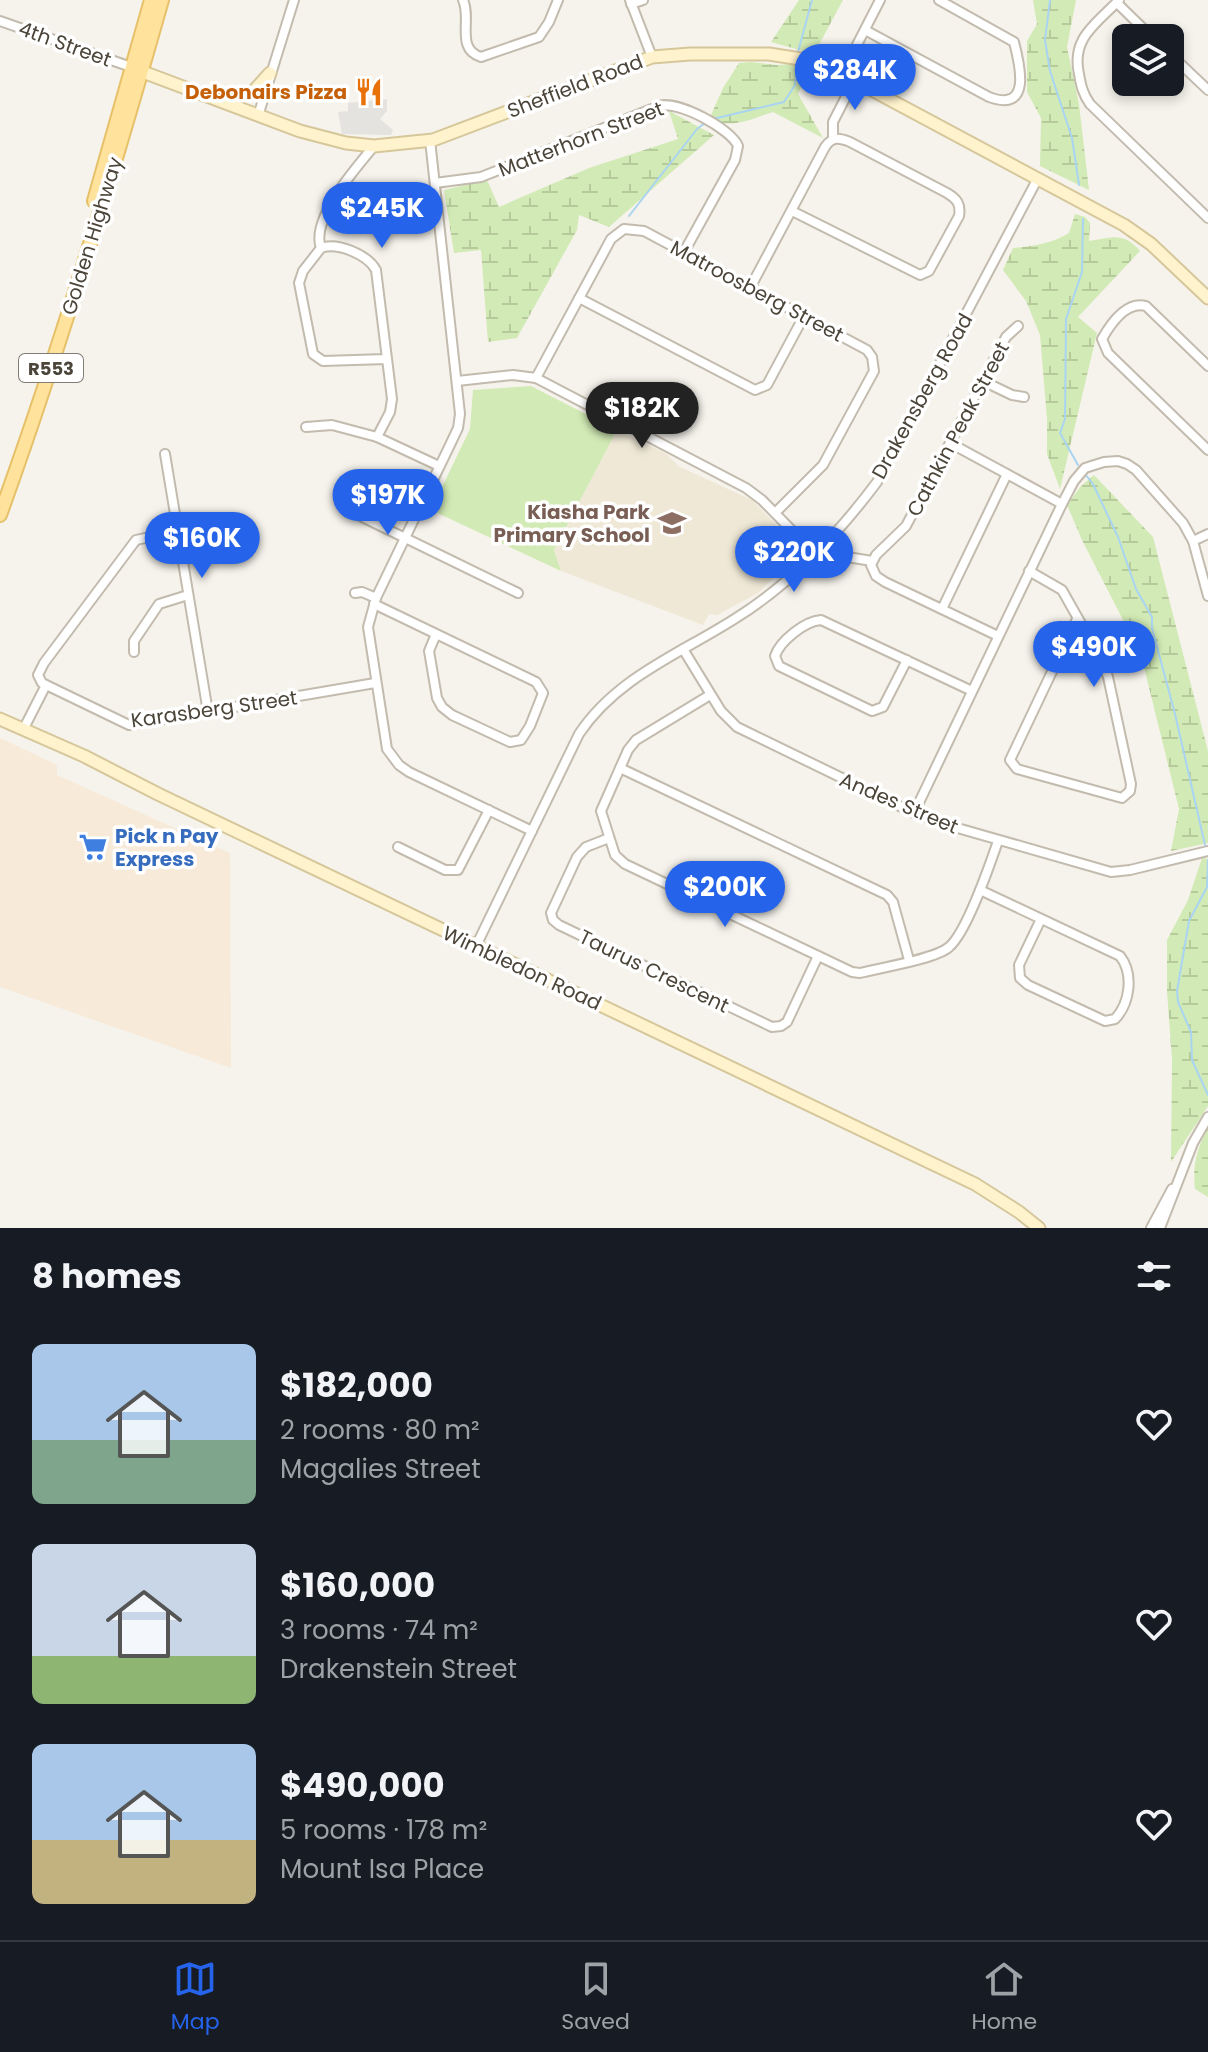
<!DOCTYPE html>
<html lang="en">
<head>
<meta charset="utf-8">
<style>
  body { margin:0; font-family:Poppins,sans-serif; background:#20242c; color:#f1f3f6; height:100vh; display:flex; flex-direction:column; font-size:30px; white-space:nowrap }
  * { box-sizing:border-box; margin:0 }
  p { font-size:26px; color:#9ea1a6 }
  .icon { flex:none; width:44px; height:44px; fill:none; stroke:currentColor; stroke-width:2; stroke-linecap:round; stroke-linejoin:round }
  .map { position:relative; height:1228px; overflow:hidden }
  .details { display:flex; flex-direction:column; background:#171b24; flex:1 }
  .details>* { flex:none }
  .buttons { position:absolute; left:1112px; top:24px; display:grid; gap:16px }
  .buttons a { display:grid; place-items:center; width:72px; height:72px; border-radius:12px; background:#171b24; box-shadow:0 4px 12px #0003; font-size:40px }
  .price { position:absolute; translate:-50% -68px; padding:0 18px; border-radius:28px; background:#2563eb; color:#fff; font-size:26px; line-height:52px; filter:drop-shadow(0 2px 4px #0008) }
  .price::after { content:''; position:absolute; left:50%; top:48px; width:24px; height:18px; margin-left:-12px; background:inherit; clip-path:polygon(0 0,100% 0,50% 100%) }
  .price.selected { background:#222; color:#fff }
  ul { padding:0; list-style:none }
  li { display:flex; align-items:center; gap:24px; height:200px; padding:0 32px }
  li span { display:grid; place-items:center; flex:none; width:224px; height:160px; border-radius:12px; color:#555 }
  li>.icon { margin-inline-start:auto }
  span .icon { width:96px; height:96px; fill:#fffc; stroke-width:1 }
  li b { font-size:34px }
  h2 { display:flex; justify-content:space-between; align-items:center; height:96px; padding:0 32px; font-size:34px }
  .menu { display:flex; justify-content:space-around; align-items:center; height:112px; border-top:2px solid #363941; background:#171b24; font-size:22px; color:#9ea1a6 }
  .menu a { display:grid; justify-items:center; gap:4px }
  .menu .selected { color:#2563eb }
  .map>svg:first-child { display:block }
  .commercial { fill:#f7ead8 }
  .education { fill:#efe8d6 }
  .wetland { fill:url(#wetland-marsh) }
  .pitch { fill:#d2eab5 }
  .parking { fill:#e5e3e0 }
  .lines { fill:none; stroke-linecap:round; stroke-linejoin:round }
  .stream { stroke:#a9d4f2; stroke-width:2 }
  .street-casing { stroke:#c2bbae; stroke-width:12 }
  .secondary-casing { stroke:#d6c79b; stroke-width:15 }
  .primary-casing { stroke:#e6c16a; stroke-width:16 }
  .street { stroke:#fff; stroke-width:8 }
  .secondary { stroke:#fff3cd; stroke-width:11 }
  .primary { stroke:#ffe39c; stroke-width:12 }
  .labels { text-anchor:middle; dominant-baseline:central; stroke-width:7; stroke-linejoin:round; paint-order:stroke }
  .shield { fill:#fff; stroke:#817c74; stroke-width:2 }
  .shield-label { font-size:18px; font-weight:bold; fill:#4b4439 }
  .street-label { font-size:20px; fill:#4b4439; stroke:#fff }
  .food-label { font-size:20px; font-weight:bold; fill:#c56008; stroke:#fff; text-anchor:end }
  .education-label { font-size:20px; font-weight:bold; fill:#785e54; stroke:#fff; text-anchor:end }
  .shop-label { font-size:20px; font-weight:bold; fill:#366cbe; stroke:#fff; text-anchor:start }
</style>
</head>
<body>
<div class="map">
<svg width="1208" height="1228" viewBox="0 0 1208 1228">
  <defs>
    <pattern id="wetland-marsh" width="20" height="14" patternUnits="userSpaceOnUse" patternTransform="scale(2)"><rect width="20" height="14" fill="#d2eab5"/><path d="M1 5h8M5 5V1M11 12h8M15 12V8" fill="none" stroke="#b6ca9c"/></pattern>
  </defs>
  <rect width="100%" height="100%" fill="#f6f3ec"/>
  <polygon class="commercial" points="0,738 57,765 57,775 230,853 231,1068 0,987"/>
  <polygon class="education" points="617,430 665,453 680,467 752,500 798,547 798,554 758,593 717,615 709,614 703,625 561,571 554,550"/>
  <g class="wetland">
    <polygon points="799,0 843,0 814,54 771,42"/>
    <polygon points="1033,0 1076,0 1067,47 1079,104 1089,190 1040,166 1041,118 1027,92 1027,41 1037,24"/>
    <path d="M751,62L776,65L797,64L807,73L798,94L823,138L773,112C754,118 731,130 712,119L711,115L723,88L739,63Z"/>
    <polygon points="669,111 714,135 609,227 579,215 577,230 517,338 488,342 481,250 454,253 444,190 487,180 499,207 589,168 678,139"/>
    <path d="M1075,214L1085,217L1090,223L1089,241C1112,238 1123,231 1140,251L1078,317L1097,333L1060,489L1047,454V419L1040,335L1026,301L1003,270L1013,248C1033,246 1051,244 1069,233Z"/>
    <polygon points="1094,475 1153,537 1208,751 1208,843 1171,851 1179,809 1141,655 1082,540 1067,505 1081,486"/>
    <polygon points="1202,858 1208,859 1208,1106 1171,1162 1172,1060 1167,991 1167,940 1188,900"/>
    <path d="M1208,1128V1197L1195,1189C1192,1165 1197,1148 1208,1128Z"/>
  </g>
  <polygon class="pitch" points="531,386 617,430 554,550 561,571 431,510 470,429 473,390"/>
  <polygon class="parking" points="387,99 387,111 380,119 393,130 391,135 342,134 338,112 348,111 348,103"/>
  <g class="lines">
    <g class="stream">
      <polyline points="1050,0 1045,40 1050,71 1072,138 1079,185"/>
      <polyline points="798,52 812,0"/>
      <polyline points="713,119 784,102 795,85 797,65"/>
      <polyline points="629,216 697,129 705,123"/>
      <polyline points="1078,465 1060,433 1065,419 1066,319 1082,272 1083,219"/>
      <polyline points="1085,474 1093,484 1118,537 1136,589 1152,617 1152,628 1175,714 1205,845"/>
      <polyline points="1208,860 1207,887 1189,921 1177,991 1178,1002 1191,1032 1192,1060 1208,1095"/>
    </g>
    <defs>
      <g id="street">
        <path d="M463,0C472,19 455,49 481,57L539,37L549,22L558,0"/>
        <polyline points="630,0 652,57"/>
        <path d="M1119,0C1096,24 1071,38 1079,74C1081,86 1083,94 1090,104L1208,218"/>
        <polyline points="1117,3 1153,38"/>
        <polyline points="631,4 643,0"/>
        <polyline points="0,21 131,67"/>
        <path d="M865,30L989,97C1032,113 1020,65 1014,42L939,0"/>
        <polyline points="1170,54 1208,90"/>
        <polyline points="842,74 880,0"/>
        <polyline points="258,116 294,0"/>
        <polyline points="833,139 833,122 854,81"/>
        <polyline points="430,140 460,414 458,428 449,447 376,598 368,627 387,749 399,765 409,772 532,831"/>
        <path d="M435,183L481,177L659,106C678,100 731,129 738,146L735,160L684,252"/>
        <path d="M321,248C310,219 356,168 374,146"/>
        <path d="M750,288L825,147C832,136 840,138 850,142L947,193C957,199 961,204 959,216L929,271L920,275L792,211"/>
        <polyline points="579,298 755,390 767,385 804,316"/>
        <path d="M1208,366L1146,306C1127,301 1111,323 1102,339L1108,353L1208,450"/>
        <polyline points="536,378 611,239 624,229 644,231 867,350 872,357 874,371 823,465 775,513"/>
        <polyline points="457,381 513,375 536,378 746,488 762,500 813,552"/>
        <polyline points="983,381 1012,395 1024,397"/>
        <polyline points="306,427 332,425 377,437 439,466"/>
        <path d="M377,437L390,412L392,399L376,270C367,254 337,242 321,248L303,271L299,283L313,354L323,361L386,359"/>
        <polyline points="950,443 1062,504"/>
        <polyline points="165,454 208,712"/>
        <polyline points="354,513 518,593"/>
        <polyline points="178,531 136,540 44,663 38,675 42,683 129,725 375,683"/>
        <polyline points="1193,541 1208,534"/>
        <polyline points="822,544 841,556 872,561"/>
        <polyline points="1029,571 1062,590 1101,659 1108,677 1131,784 1130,791 1122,798 1017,769 1010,760 1077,619"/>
        <polyline points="355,593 362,592 376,598"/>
        <polyline points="374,604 536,682 543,693 530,726 521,740 510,742 452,715 442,707 437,698 429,651 436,634"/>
        <polyline points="942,609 1007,474"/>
        <polyline points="998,636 885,582 876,576 871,565 876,555 906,526 1006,337 1018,326"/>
        <polyline points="683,649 721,711 737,727 914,813 954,827 1111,872 1130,870 1208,851"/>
        <polyline points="134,652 134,641 159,604 188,595"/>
        <path d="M907,660L883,707L872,711L779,666L775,656C780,641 805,621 821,620L972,691"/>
        <path d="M710,695L636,740L628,750L601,811L615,855L625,864L852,972L860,973C879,968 936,959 949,947C967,932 990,864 998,841"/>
        <polyline points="23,730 46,685"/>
        <polyline points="620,768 887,895 893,902 909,960"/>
        <polyline points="914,813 1062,504 1074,481 1085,468 1104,462 1118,461 1127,464 1136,470 1183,523 1193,541 1208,596"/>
        <polyline points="609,838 586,847 577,857 551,913 553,920 559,925 772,1027 781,1026 787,1022 818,956"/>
        <polyline points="398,847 445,870 458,870 489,810"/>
        <path d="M980,890L1120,956C1134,974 1130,1003 1115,1019L1105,1021L1028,985L1020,978L1019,965L1041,919"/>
        <path d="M476,946L579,734C617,677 680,654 736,618C790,584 839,533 877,482L1038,178"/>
        <polyline points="1151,1228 1172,1189"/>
        <polyline points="1160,1228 1193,1143 1208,1117"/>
      </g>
      <g id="secondary">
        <polyline points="135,69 300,131 346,143 374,146 433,140 652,57 690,54 769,54 807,60 842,74 1124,225 1151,244 1208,298"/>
        <polyline points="224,100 252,93 270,73"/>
        <polyline points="0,719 84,756 158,794 975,1184 1019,1212 1039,1228"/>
      </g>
      <g id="primary">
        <polyline points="94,201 151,0"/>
        <path d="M0,515C61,346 113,173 162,0"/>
      </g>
    </defs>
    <use href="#street" class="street-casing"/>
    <use href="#secondary" class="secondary-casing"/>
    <use href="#primary" class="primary-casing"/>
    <use href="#street" class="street"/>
    <use href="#secondary" class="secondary"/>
    <use href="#primary" class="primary"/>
  </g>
  <defs>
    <symbol id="restaurant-bare" viewBox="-9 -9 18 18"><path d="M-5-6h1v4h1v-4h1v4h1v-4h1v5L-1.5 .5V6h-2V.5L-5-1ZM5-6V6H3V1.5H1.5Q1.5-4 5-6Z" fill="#e8710a" stroke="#fff" stroke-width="2.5" paint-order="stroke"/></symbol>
    <symbol id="school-bare" viewBox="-9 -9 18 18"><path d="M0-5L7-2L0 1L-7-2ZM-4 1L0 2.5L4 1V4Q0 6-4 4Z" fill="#8d6e63" stroke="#fff" stroke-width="2.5" paint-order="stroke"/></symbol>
    <symbol id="supermarket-bare" viewBox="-9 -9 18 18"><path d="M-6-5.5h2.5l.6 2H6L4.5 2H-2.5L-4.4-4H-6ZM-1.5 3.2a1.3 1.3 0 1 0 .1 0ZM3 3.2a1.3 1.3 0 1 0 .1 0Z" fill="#3f7fe0" stroke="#fff" stroke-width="2.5" paint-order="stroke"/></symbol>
  </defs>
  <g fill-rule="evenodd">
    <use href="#restaurant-bare" x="349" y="72" width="40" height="40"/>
    <use href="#school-bare" x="652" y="503" width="40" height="40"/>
    <use href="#supermarket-bare" x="73" y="827" width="40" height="40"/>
  </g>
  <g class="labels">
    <rect class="shield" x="19" y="354" width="64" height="28" rx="6"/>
    <g class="shield-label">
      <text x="51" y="368">R553</text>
    </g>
    <g class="street-label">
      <text transform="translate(65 44) rotate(20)">4th Street</text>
      <text transform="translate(575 86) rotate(-21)">Sheffield Road</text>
      <text transform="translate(581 139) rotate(-21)">Matterhorn Street</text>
      <text transform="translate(92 236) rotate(-73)">Golden Highway</text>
      <text transform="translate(757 291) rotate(28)">Matroosberg Street</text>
      <text transform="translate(922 396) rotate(-61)">Drakensberg Road</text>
      <text transform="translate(958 429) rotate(-62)">Cathkin Peak Street</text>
      <text transform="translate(214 709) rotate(-8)">Karasberg Street</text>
      <text transform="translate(899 803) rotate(23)">Andes Street</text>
      <text transform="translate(522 968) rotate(25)">Wimbledon Road</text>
      <text transform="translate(654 971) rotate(26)">Taurus Crescent</text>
    </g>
    <g class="food-label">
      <text x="347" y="92">Debonairs Pizza</text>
    </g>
    <g class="education-label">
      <text x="650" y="512">Kiasha Park<tspan x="650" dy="23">Primary School</tspan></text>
    </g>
    <g class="shop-label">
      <text x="115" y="836">Pick n Pay<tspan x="115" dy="23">Express</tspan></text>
    </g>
  </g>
</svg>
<div class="buttons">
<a><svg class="icon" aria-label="layers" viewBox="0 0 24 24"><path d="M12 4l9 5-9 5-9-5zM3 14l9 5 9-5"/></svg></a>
</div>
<b class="price" style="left:855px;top:112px">$284K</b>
<b class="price" style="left:382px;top:250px">$245K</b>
<b class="price selected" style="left:642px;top:450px">$182K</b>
<b class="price" style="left:388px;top:537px">$197K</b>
<b class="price" style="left:202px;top:580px">$160K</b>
<b class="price" style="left:794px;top:594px">$220K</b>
<b class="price" style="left:1094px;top:689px">$490K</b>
<b class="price" style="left:725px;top:929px">$200K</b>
</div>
<section class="details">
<h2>8 homes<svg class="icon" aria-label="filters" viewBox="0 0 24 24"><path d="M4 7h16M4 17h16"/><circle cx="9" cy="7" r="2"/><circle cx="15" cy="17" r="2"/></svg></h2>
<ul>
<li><span style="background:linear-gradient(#a9c7e8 60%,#7fa58c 0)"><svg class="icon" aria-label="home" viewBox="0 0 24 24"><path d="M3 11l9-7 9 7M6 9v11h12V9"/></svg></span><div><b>$182,000</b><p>2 rooms · 80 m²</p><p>Magalies Street</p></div><svg class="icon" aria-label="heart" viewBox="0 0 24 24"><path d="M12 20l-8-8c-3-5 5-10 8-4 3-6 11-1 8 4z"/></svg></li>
<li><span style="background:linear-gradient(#c9d6e8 70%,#8fb573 0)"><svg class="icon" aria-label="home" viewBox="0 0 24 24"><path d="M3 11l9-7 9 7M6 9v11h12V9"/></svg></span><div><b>$160,000</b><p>3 rooms · 74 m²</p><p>Drakenstein Street</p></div><svg class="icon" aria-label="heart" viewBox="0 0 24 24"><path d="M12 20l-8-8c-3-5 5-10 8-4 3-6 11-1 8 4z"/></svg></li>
<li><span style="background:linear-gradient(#a9c7e8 60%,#c2b280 0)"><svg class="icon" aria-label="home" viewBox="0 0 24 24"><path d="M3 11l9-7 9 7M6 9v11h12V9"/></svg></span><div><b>$490,000</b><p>5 rooms · 178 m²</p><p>Mount Isa Place</p></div><svg class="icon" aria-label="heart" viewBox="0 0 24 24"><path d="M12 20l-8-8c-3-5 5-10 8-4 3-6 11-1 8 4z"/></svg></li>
</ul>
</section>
<nav class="menu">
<a class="selected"><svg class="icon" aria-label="map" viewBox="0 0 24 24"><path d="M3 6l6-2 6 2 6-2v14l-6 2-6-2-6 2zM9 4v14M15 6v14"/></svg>Map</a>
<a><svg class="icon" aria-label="saved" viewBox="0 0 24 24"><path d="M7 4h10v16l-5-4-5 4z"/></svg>Saved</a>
<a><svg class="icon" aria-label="home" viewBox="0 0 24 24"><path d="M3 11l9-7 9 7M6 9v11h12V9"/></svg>Home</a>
</nav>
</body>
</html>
